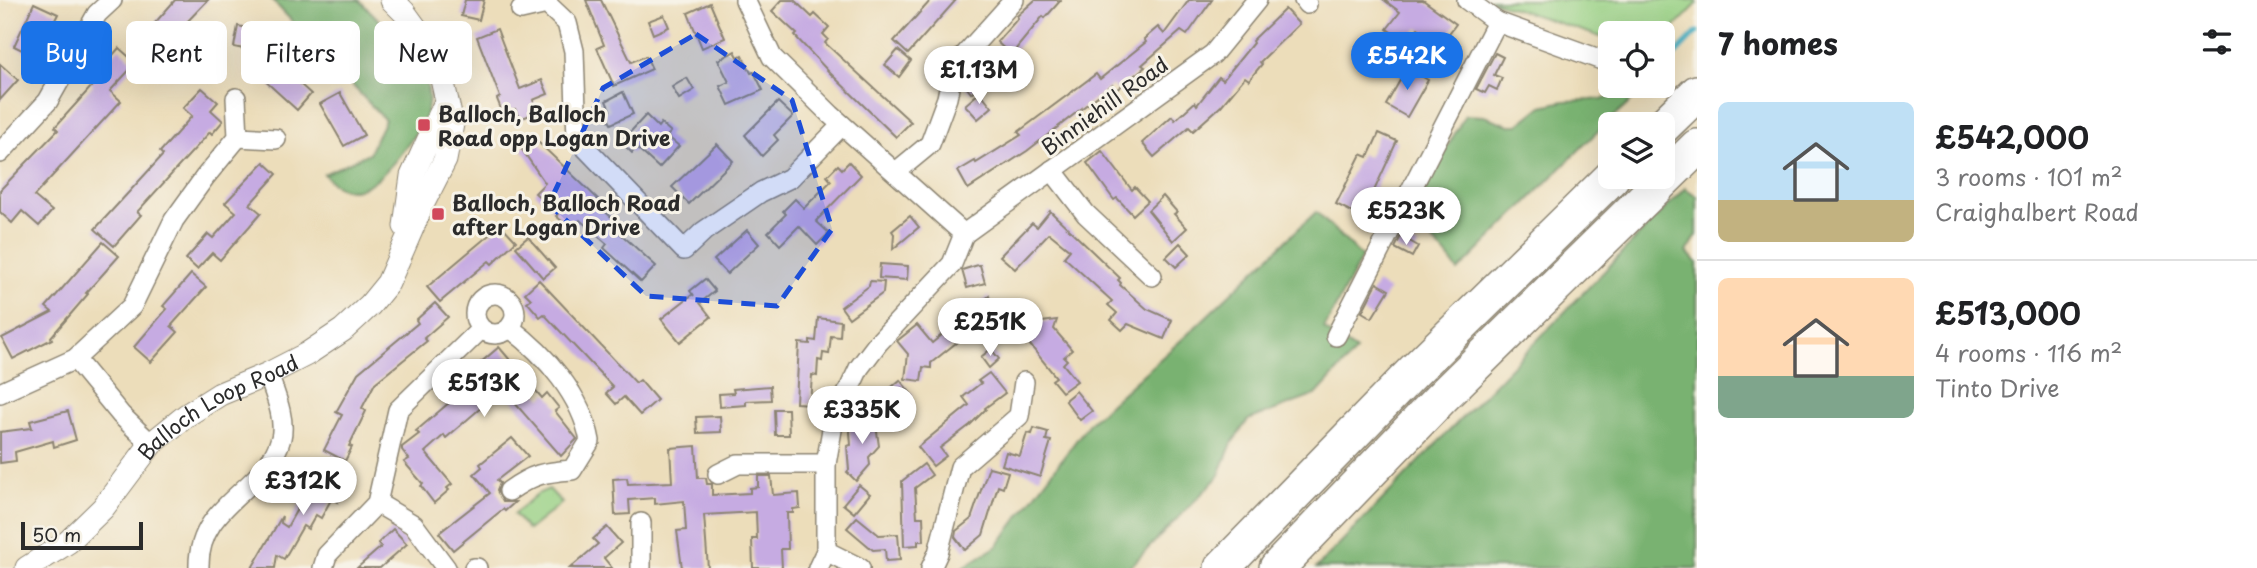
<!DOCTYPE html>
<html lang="en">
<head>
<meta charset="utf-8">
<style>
  body { margin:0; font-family:"Playpen Sans",sans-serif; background:#f2f2f2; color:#202124; height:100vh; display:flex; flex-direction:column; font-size:26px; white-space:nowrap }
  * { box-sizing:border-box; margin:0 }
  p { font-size:23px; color:#757577 }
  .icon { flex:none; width:38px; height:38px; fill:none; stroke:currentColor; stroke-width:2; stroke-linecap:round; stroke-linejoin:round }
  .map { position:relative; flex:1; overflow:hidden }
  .sheet { display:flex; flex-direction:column; background:#fff; width:560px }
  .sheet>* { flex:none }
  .banner { position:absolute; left:21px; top:21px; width:665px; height:63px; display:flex; gap:14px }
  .controls { position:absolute; left:1598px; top:21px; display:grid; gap:14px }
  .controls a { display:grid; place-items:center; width:77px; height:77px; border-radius:10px; background:#fff; box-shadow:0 7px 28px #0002; font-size:35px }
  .scale { position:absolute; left:21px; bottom:18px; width:122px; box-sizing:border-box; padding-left:7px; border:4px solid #2b2b2b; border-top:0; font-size:19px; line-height:24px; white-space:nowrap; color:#2b2b2b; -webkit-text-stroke:5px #f7f3e8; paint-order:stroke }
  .price { position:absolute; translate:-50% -60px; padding:0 16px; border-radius:24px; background:#fff; color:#222; font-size:23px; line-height:46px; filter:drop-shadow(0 2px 4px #0008) }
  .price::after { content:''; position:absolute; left:50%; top:42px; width:21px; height:16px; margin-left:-10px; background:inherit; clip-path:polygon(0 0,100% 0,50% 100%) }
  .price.active { background:#1a73e8; color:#fff }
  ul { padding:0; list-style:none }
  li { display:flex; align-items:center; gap:21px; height:175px; padding:0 21px }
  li+li { border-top:2px solid #e0e0e0 }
  li span { display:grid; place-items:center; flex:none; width:196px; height:140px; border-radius:10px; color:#555 }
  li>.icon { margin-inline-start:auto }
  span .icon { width:84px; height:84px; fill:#fffc; stroke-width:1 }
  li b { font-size:30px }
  h2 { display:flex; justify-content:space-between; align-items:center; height:84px; padding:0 21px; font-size:30px }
  .tag { padding:0 24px; border-radius:10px; background:#fff; box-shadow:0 7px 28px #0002; font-size:24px; line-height:63px }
  .tag.active { background:#1a73e8; color:#fff }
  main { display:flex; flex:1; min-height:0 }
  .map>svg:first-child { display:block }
  .green { fill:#97d083; stroke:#617e57; stroke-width:2 }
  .forest { fill:#79b271; stroke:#526e4e; stroke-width:2 }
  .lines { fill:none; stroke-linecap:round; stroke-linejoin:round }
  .stream { stroke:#40abbf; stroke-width:5 }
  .building { fill:#c6abe2 }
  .minor-casing { stroke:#8c8472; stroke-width:22 }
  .tertiary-casing { stroke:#8c8472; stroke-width:25 }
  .motorway-casing { stroke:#8c8472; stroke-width:38 }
  .minor { stroke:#fff; stroke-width:19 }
  .tertiary { stroke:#fff; stroke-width:23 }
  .motorway { stroke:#fff; stroke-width:35 }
  .marked { fill:#1d4ed8; fill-opacity:0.2; stroke:#1d4ed8; stroke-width:5; stroke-dasharray:14 9; stroke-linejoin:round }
  .poi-dot { fill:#d1495b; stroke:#f7f3e8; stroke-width:2.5 }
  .labels { text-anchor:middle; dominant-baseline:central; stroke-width:6; stroke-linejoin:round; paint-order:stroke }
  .street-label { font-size:21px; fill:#2b2b2b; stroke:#f7f3e8 }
  .poi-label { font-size:21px; font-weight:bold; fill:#2b2b2b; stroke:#f7f3e8; text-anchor:start }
</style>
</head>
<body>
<main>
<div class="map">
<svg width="1697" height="568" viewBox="0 0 1697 568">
  <rect width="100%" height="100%" fill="#f7f3e8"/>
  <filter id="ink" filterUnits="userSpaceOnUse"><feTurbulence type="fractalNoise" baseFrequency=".0143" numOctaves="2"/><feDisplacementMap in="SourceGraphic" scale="14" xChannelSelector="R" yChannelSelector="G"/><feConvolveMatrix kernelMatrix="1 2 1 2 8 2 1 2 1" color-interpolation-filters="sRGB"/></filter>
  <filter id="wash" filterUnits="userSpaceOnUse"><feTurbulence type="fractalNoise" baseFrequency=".00686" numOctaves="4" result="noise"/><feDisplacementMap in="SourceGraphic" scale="28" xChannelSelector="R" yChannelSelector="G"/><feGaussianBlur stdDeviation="1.57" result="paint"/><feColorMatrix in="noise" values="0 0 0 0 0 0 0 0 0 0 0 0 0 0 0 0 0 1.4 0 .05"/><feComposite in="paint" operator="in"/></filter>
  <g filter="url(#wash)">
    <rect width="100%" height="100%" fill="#ecddba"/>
    <g class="green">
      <polygon points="1489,0 1697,0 1697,4 1663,39 1662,33 1610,33 1610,40"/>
      <polygon points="549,489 562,503 528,530 514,514 537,494"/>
    </g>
    <g class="forest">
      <path d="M272,0H359C377,17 415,57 425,79C428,84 429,99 428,105C426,122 412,139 402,152C383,177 352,210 324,174L369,153L385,120Z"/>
      <path d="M1638,95L1594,135L1458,271C1443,250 1429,234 1406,222L1465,115L1484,116L1509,125H1518L1542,106L1564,101L1591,100Z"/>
      <polygon points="1685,188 1697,196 1697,235 1687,252 1697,263 1697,568 1316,568"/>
      <polygon points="1316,212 1362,257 1324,329 1356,351 1316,395 1248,420 1232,443 1218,477 1129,568 962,568 997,546 1090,422 1188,334"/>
    </g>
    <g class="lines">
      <polyline class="stream" points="1666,64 1697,32"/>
    </g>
    <g id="blocks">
      <g class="building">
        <polygon points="175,0 208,0 183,26 185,28 153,64 134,47"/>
        <polygon points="465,0 484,0 479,20 461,16"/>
        <polygon points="586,0 601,0 631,62 646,56 652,69 614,86 597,48 604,45"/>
        <polygon points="782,0 794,0 812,17 815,14 829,27 823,34 828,39 825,43 911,122 896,137 830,73 795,36 797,34 772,11"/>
        <polygon points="931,0 956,0 908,54 894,41"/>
        <polygon points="1035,0 1061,0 1045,18 1043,16 1011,55 997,42 1018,18 1017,16"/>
        <polygon points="1189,0 1212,0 1187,35 1181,31 1142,65 1145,67 1116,90 1112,85 1027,151 968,189 958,171 975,161 976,163 1021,135 1018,132 1096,74 1100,79 1146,42 1144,39 1158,27 1164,34"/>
        <polygon points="1384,0 1423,0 1456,24 1441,44 1418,28 1406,43 1387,29 1400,12"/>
        <polygon points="34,3 58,14 49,32 46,31 34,56 14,46"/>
        <polygon points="710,3 725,38 702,48 688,13"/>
        <polygon points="1285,9 1299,24 1260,62 1262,64 1249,80 1245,77 1221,106 1193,131 1189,127 1154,157 1142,143 1172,116 1175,120 1195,102 1197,105 1219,77 1223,80 1253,43 1252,41"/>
        <polygon points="664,15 669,27 653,34 648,21"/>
        <polygon points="238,26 271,33 267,54 234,47"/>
        <polygon points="497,29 520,89 542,80 548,94 533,100 538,112 520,119 515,109 503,114 497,99 500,97 477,37"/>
        <polygon points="119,48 136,63 110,91 121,101 34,196 52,211 39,226 22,211 12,223 0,212 0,190 58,130 55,127 93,85 90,81"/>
        <polygon points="898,50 911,61 899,77 885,65"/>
        <polygon points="735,51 738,57 742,55 751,73 754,72 763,90 729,105 720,86 729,82 718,60"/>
        <polygon points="1495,53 1503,57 1494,75 1502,78 1497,90 1489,86 1485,93 1476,89"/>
        <polygon points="277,63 311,94 297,110 263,79"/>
        <polygon points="0,64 18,80 0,100"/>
        <polygon points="973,65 986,80 971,93 963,83 964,74"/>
        <polygon points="1407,68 1428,80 1407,117 1386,105"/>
        <polygon points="687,78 694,90 679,99 672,87"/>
        <polygon points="202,88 218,102 211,110 223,121 212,134 210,132 137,212 141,215 114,246 95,229 163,155 160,152 192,116 183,108"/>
        <polygon points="623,92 633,114 611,124 605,112 610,110 606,101"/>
        <polygon points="980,92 992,107 978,119 965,105"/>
        <polygon points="340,93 364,135 344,146 320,104"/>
        <polygon points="778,102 793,116 774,135 778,140 762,156 745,135"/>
        <polygon points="646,115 658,127 661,123 671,132 667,136 679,146 659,168 636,147 632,153 621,142"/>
        <polygon points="1379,133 1397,141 1362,217 1336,204 1361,154 1368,157"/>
        <polygon points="536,140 598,199 595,203 616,221 612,226 656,266 641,282 604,248 607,244 580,220 571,229 556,216 558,214 535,193 545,183 521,148"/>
        <polygon points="717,144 733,161 689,204 672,187"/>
        <polygon points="1102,151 1132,190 1135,187 1148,201 1133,215 1117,198 1114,200 1087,163"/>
        <polygon points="264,162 277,174 250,204 261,213 220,260 212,253 197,269 186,259 208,234 213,238 236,212 225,203"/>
        <polygon points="849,162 861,175 816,221 829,233 817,245 799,226 780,245 768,232 786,214 783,211 795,199 804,208 831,181 827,176 838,165 842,169"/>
        <polygon points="1163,196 1177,212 1174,214 1187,228 1173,241 1148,210"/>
        <polygon points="1050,211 1120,278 1118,280 1121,283 1120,285 1147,309 1172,320 1164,339 1128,324 1122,330 1111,320 1117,313 1108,305 1112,301 1064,257 1070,250 1049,233 1015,269 1000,256 1032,223 1037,227"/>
        <polygon points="910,216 919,227 893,249 894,234 892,231"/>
        <polygon points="501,225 516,241 492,264 489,261 440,302 427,287"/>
        <polygon points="747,230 759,244 727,274 714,260"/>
        <polygon points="1401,236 1418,246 1412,257 1395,248"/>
        <polygon points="528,237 555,268 543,278 516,247"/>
        <polygon points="103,242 119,256 86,293 88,294 51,337 52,339 13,359 2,338 52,312 46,307"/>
        <polygon points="1180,243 1190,254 1176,267 1166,257"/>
        <polygon points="880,264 908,266 907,280 879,278"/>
        <polygon points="978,265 980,265 985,283 967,288 962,270"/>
        <polygon points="191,274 206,287 171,326 178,332 151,362 134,347 167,309 163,306"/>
        <polygon points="705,279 715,291 700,303 711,317 680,342 661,319 693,294 694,296 690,291"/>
        <polygon points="539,280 636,383 640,380 657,400 640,415 624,397 616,404 606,393 613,387 544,314 540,317 527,302 531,299 525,293"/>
        <polygon points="870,281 884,282 883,293 849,318 841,307 869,286"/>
        <polygon points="1377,283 1389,290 1372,318 1362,312"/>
        <polygon points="989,296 993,311 1009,312 1006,340 966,335 931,363 931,368 923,367 921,381 905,379 908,354 897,341 917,325 932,343"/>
        <polygon points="435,303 448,317 424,338 427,341 375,383 362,408 366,411 349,446 352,447 345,461 324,450 342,415 336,412 358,373 418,323 416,320"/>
        <polygon points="818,318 841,321 840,337 831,336 829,354 823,353 822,361 818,360 817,376 812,375 810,404 796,403 799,343 810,344 810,340 816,341"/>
        <polygon points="1040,319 1042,322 1057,320 1054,329 1072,350 1064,357 1067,360 1063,364 1077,381 1062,392 1052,380 1056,377 1022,335"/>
        <polygon points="499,347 542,398 547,393 559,408 555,411 577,439 561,456 493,378 474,395 483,406 446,438 444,435 425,452 452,484 447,488 449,490 434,503 421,486 423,484 404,462 409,459 402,450 402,447 419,434 416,431 457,396 455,394 483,369 479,364"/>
        <polygon points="991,349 999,359 989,368 981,357"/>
        <polygon points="989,373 1005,393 985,408 986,409 970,425 940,448 946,456 933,466 918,447 969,405 963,397 981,383 978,381"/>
        <polygon points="900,380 913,396 895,410 870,413 869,399 878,399"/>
        <polygon points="770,386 771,400 746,401 746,405 720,407 719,394 734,393 733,389"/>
        <polygon points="1076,391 1092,411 1080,420 1065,400"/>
        <polygon points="774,409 788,409 789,435 775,435"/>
        <polygon points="68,411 76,440 54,447 53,441 15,452 16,461 0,463 0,432 32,428 30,421"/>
        <polygon points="720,416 721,432 697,433 696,417"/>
        <polygon points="875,418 879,446 869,457 870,465 856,481 847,472 849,470 847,446 851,445 849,420"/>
        <polygon points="1034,428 1048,432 1046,440 1051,441 1040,477 1002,465 1006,452 1020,456 1027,433 1032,434"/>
        <polygon points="512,438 528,456 497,480 500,483 497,491 503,502 515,502 505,511 503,509 453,550 439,533 490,493 474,474 482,467 480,464"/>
        <polygon points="696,446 698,478 706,478 707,484 712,484 712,495 750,493 750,488 758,487 758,476 771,476 773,495 799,493 800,508 793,509 793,513 787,513 788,549 781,549 782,568 753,568 752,539 757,539 756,512 704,515 708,568 682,568 677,531 686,530 684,501 655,504 655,498 629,500 630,514 615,515 613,479 627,478 628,484 672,482 670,448"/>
        <polygon points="332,463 350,473 343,486 346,488 338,502 332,498 321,518 316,515 308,529 303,526 284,559 277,555 275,568 252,568 282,516 281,523 287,527 306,493 314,497"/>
        <polygon points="924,464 932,475 915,488 917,517 923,517 924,541 918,541 918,545 904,546 902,481"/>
        <polygon points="989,467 1008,472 1003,488 998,486 983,535 965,550 955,537 956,531 971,519"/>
        <polygon points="859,485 870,494 854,513 843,504"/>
        <polygon points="857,517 879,535 898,534 900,560 886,561 885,549 873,550 847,528"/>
        <polygon points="607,527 621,543 604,558 612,568 570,568 598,544 593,539"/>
        <polygon points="393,529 407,544 380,568 357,568 381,547 378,543"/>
      </g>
    </g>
  </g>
  <g filter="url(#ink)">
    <use href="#blocks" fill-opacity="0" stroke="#8c8472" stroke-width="2"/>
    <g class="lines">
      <defs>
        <g id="minor">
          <polyline points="745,0 772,57 831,115 964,234 952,264 878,343 859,368 833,424 826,464 826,551 818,568"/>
          <polyline points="1304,0 1307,4"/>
          <polyline points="1467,0 1497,22 1610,63"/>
          <polyline points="521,10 547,4 567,23 574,51 577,139 684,250 704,231 761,192 790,178 842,125"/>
          <polyline points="238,137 276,139"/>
          <polyline points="0,153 48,101 97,14 112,0"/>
          <polyline points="1052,170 1086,214 1152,276"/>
          <polyline points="896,172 930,144 947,98 953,68 1014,0"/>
          <polyline points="964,234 1213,54 1257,0"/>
          <circle cx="495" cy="314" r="20"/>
          <polyline points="1336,336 1497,22"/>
          <polyline points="75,359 121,415 151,444"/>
          <polyline points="0,393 75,359 132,306 174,220 205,177 238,137 236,98"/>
          <polyline points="718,474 738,464 826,464"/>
          <path d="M509,491C533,474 544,472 572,470L590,441C582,396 546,355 510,328"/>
          <polyline points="377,503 414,525 446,568"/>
          <polyline points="641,523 641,568"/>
          <polyline points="826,551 860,568"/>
          <path d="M199,568C197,503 267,491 281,438C286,418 274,392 268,374"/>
          <polyline points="323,568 327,555 377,503 398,410 481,329"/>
          <polyline points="474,568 477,568"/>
          <polyline points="931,568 938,553 960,467 1019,416 1024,382"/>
        </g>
        <g id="tertiary">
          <polyline points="405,226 412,176 445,104"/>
          <path id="s1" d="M27,568L68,542L103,508L151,444L187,415L220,394L268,374L307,354L343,330L370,305L388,283L423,203L445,160L452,124L440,70L431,49L404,12L392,0"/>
        </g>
        <g id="motorway">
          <polyline points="1662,127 1697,93"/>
          <polyline points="1222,568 1414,371 1612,177"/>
          <polyline points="1277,568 1441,398 1697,147"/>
        </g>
      </defs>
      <use href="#minor" class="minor-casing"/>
      <use href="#tertiary" class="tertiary-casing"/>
      <use href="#motorway" class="motorway-casing"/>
      <use href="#minor" class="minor"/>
      <use href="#tertiary" class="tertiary"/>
      <use href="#motorway" class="motorway"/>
    </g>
  </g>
  <path class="marked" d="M696,34L792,100L832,229L777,306L646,296L549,204L603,88Z"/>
  <g class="poi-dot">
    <rect x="417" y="118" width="14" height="14" rx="3.5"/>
    <rect x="431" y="207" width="14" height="14" rx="3.5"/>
  </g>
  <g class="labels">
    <g class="street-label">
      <text transform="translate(1104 105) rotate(-36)">Binniehill Road</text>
      <text stroke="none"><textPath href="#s1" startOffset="254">Balloch Loop Road</textPath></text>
    </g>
    <g class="poi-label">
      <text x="438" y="113">Balloch, Balloch<tspan x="438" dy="24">Road opp Logan Drive</tspan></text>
      <text x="452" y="202">Balloch, Balloch Road<tspan x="452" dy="24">after Logan Drive</tspan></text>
    </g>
  </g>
</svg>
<div class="controls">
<a><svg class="icon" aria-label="locate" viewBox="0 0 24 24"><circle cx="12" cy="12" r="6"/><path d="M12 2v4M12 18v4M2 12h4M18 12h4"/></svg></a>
<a><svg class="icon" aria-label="layers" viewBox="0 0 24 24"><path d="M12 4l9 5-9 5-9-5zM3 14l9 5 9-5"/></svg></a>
</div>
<div class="scale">50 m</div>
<b class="price active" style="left:1407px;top:92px">£542K</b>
<b class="price" style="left:979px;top:106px">£1.13M</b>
<b class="price" style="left:1406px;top:247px">£523K</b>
<b class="price" style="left:990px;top:358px">£251K</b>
<b class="price" style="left:484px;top:419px">£513K</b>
<b class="price" style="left:862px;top:446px">£335K</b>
<b class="price" style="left:303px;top:517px">£312K</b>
<div class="banner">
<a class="tag active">Buy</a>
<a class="tag">Rent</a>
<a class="tag">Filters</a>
<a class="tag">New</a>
</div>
</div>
<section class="sheet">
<h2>7 homes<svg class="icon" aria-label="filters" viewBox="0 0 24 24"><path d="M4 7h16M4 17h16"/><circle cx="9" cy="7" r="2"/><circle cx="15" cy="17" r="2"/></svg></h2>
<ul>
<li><span style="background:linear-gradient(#bfe0f5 70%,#c2b280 0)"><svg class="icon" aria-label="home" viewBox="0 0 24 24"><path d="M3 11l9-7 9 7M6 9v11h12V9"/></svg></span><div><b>£542,000</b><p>3 rooms · 101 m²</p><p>Craighalbert Road</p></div></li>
<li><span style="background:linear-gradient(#ffd9b3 70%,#7fa58c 0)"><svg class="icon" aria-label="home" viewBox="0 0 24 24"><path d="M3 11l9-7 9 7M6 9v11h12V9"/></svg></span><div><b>£513,000</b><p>4 rooms · 116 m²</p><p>Tinto Drive</p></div></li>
</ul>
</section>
</main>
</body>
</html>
